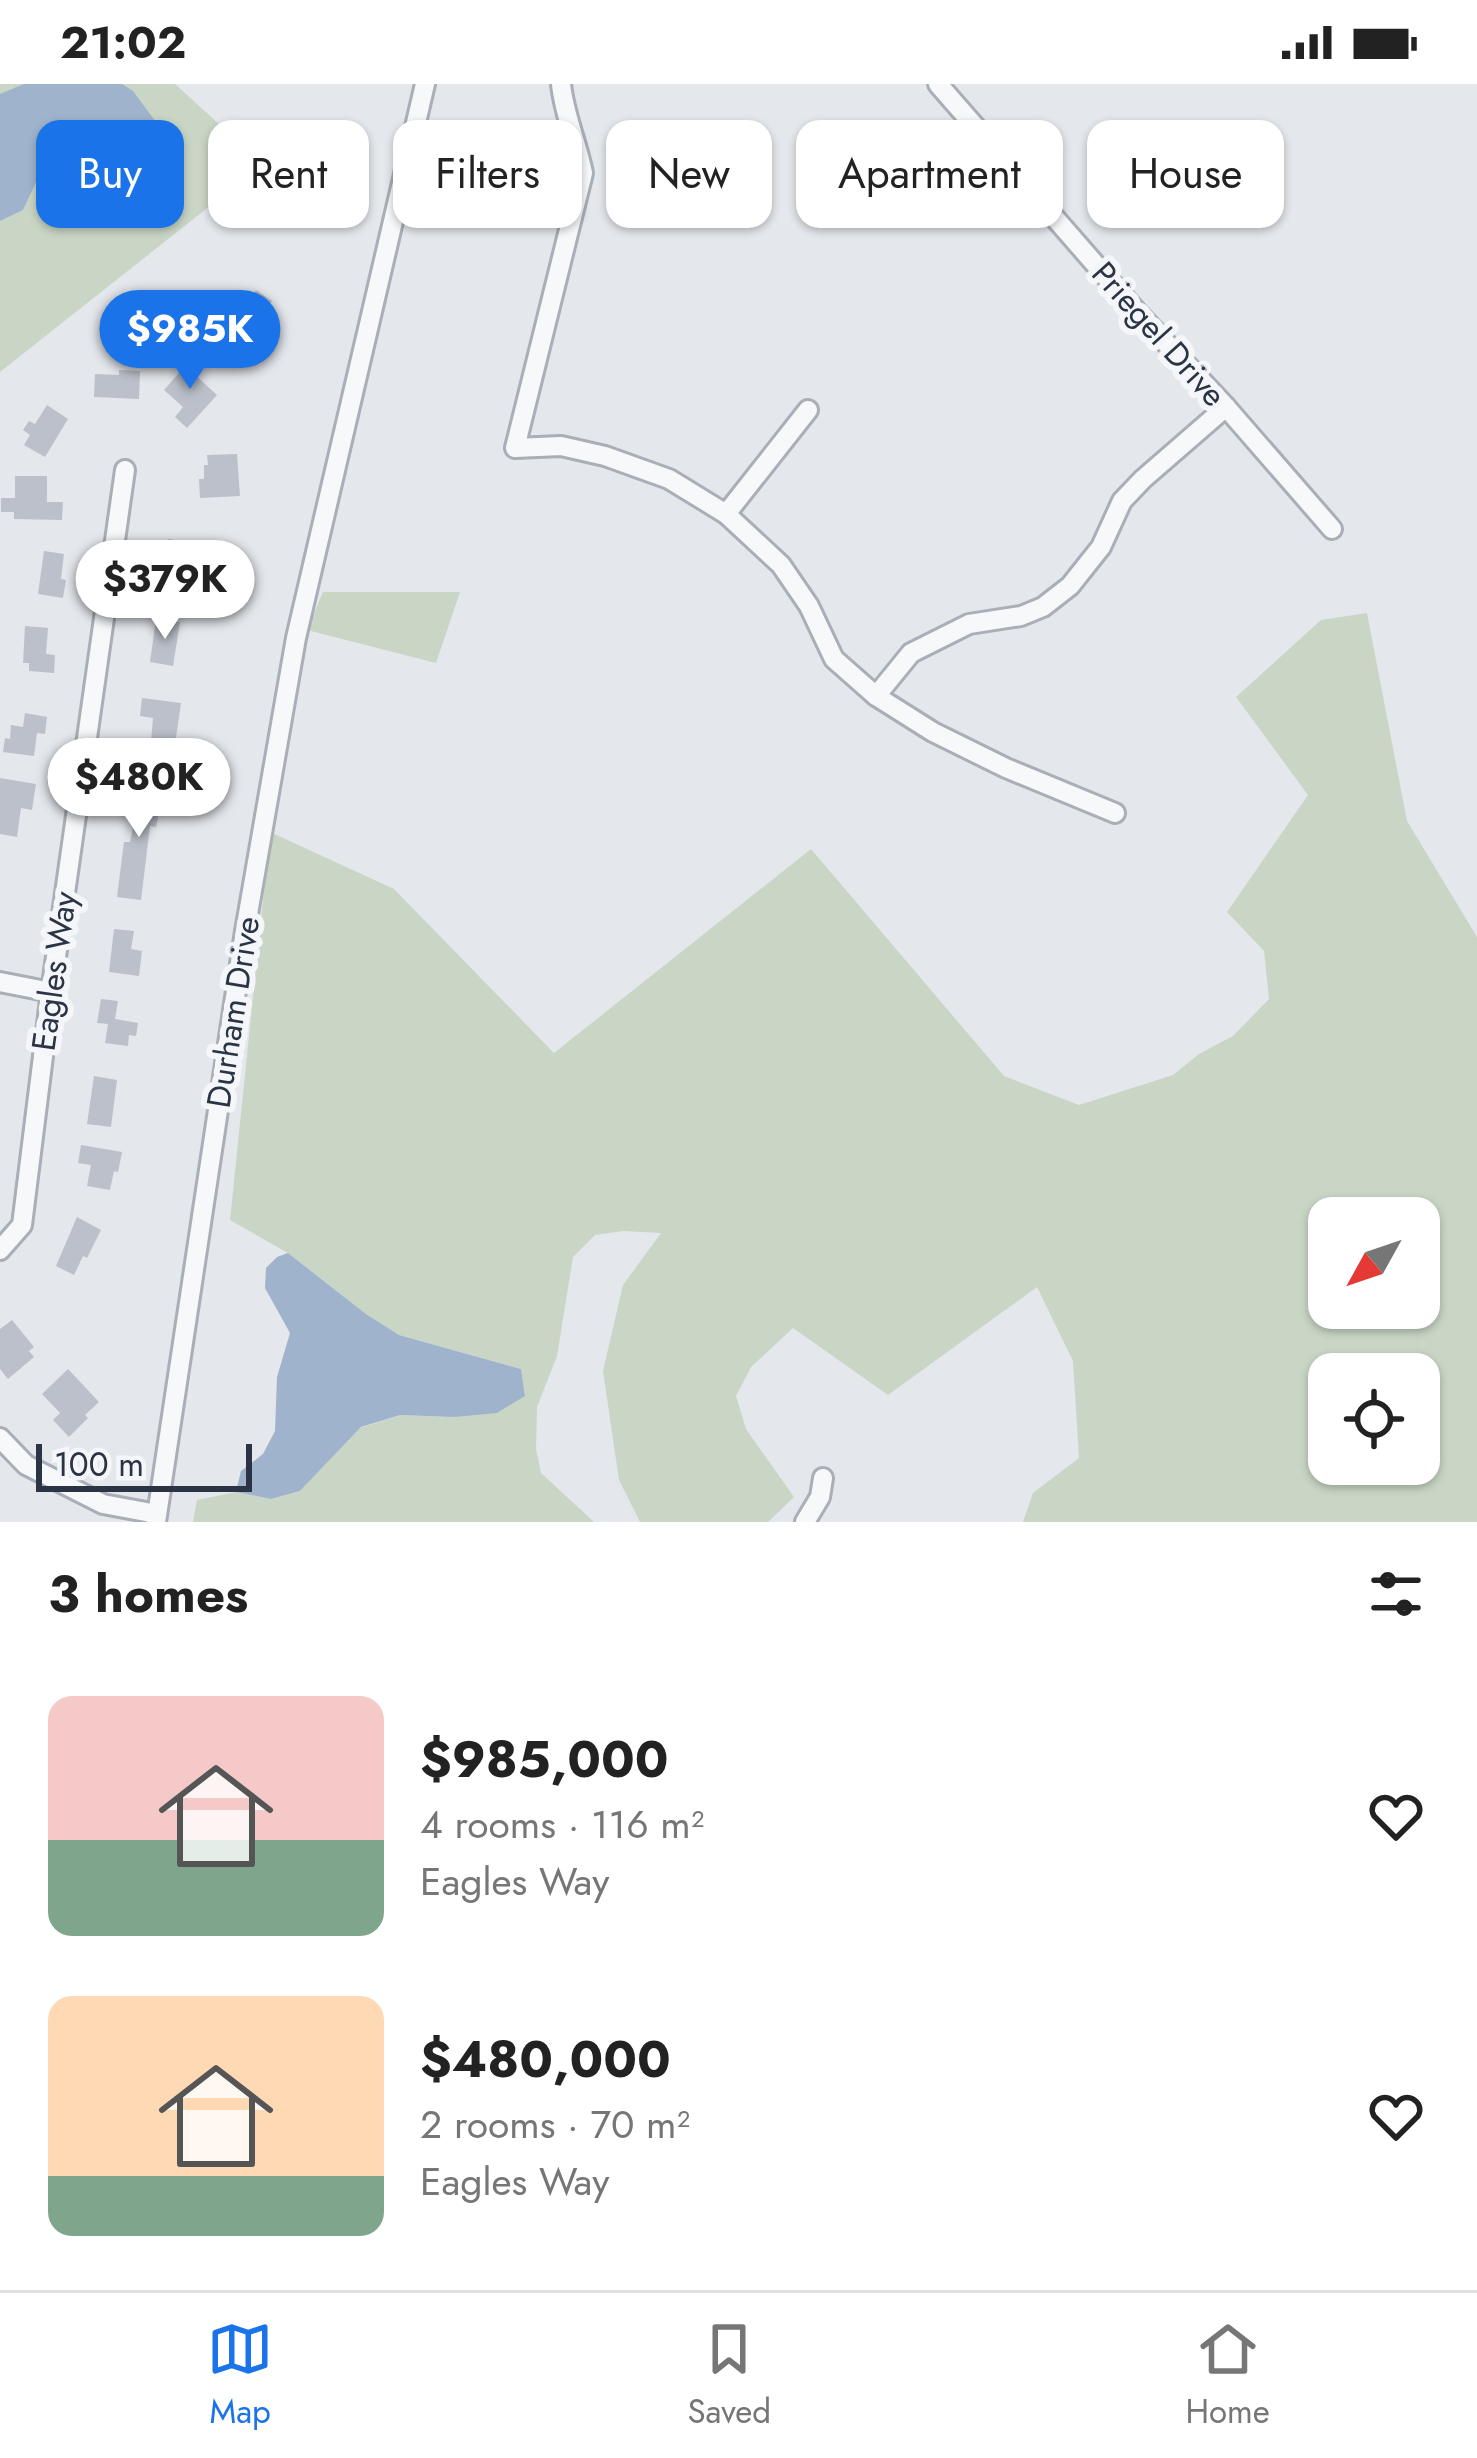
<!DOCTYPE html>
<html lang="en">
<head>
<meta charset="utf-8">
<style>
  body { margin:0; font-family:Jost,sans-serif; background:#f2f2f2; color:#222; height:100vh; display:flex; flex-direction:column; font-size:45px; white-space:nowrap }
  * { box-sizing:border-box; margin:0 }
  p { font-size:39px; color:#767676 }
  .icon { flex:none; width:66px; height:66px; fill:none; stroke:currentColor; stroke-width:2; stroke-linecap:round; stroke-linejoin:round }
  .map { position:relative; height:1438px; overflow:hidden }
  .details { display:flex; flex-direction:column; background:#fff; flex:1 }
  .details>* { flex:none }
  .banner { position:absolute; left:36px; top:36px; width:1407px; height:108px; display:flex; gap:24px }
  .needle { width:78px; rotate:230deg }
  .buttons { position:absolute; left:1308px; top:1113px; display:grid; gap:24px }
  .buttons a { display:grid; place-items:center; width:132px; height:132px; border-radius:24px; background:#fff; box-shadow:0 3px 9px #0004; font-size:60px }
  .scale { position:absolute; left:36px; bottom:30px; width:216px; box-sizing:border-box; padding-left:12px; border:6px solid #2b3445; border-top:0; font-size:33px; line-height:42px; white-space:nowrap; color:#2b3445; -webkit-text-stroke:9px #f4f6f9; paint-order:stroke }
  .price { position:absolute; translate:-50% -102px; padding:0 27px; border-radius:42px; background:#fff; color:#222; font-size:39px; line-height:78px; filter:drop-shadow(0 3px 6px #0008) }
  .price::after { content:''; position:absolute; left:50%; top:72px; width:36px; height:27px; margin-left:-18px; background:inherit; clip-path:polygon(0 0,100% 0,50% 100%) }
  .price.current { background:#1a73e8; color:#fff }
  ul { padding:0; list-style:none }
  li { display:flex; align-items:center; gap:36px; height:300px; padding:0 48px }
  li span { display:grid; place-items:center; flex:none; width:336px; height:240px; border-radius:24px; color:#555 }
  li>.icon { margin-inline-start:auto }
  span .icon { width:144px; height:144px; fill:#fffc; stroke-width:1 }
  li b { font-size:51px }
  h2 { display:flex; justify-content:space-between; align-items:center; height:144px; padding:0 48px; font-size:51px }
  .pill { padding:0 42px; border-radius:24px; background:#fff; box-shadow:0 3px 9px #0004; font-size:42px; line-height:108px }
  .pill.current { background:#1a73e8; color:#fff }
  .status { display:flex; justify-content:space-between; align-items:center; height:84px; padding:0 60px; background:#fff; direction:ltr }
  .status svg { height:33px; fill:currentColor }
  .menu { display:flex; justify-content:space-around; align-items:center; height:168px; border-top:3px solid #e0e0e0; background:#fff; font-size:33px; color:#767676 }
  .menu a { display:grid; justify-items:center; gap:6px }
  .menu .current { color:#1a73e8 }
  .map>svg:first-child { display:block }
  .green { fill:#c9d6c5; fill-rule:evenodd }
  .water { fill:#9fb4cc }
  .building { fill:#bbc0ca }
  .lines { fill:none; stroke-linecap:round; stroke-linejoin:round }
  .minor-casing { stroke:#a9aeb7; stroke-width:24 }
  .minor { stroke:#f7f8fa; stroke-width:18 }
  .labels { text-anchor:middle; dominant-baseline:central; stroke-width:12; stroke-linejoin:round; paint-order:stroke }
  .street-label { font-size:33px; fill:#2b3445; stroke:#f4f6f9 }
</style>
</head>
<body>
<div class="status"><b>21:02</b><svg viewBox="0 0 49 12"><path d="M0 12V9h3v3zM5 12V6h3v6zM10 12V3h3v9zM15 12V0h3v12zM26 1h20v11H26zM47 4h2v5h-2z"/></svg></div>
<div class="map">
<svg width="1477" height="1438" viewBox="0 0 1477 1438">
  <rect width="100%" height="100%" fill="#e4e7ec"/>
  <g class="green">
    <polygon points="0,0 175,0 263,80 0,288"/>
    <polygon points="323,508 460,508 436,579 307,546"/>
    <path d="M1367,529L1407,737L1477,853V1438H1023L1033,1409L1079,1374L1073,1277L1037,1203L888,1311L793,1244L751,1283L736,1312L746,1345L794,1413L768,1438H640L619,1396L603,1287L623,1201L661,1149L623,1147L595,1151L573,1173L557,1272L537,1323L536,1365L541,1389L594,1438H193L197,1416L236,1408L271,1415L300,1407L360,1344L400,1331L454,1333L525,1311L521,1285L399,1251L366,1230L288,1169L230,1136L270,748L394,805L554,969L811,765L1004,992L1079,1021L1173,991L1199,970L1233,952L1269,915L1264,867L1227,828L1308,711L1236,613L1321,536ZM1329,1134H1419V1224H1329ZM1329,1290H1419V1380H1329Z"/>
  </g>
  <g class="water">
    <polygon points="24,0 122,0 133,7 158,41 140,71 113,89 88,78 54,77 36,98 23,126 0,137 0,10"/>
    <polygon points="288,1169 366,1230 399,1251 521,1285 525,1312 497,1329 454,1333 400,1331 361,1343 300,1407 271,1415 236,1408 241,1387 263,1370 275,1347 277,1293 290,1249 265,1204 266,1184 277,1173"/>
  </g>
  <g class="building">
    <polygon points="336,77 358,84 348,115 326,108"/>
    <polygon points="256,206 272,217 262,230 272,238 261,253 235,234"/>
    <polygon points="199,266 206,272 193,289 217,311 187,344 175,333 183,323 164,306"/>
    <polygon points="119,286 140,287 139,315 94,313 95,290 119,291"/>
    <polygon points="47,321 68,335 45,373 24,361 30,351 23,346 29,337 35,340"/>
    <polygon points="237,370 240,412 200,414 199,395 204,395 204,381 208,381 207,371"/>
    <polygon points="15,392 47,392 47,418 63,418 62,436 14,435 14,428 1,428 1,414 15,414"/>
    <polygon points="168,455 192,459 183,508 159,504"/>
    <polygon points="44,467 64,470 61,495 66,496 63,514 38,510"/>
    <polygon points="156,535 180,538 173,582 150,578"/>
    <polygon points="25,542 48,544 46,570 55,571 54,589 29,587 29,579 23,579"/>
    <polygon points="142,614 181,619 175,660 151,657 153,634 140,632"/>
    <polygon points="25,629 47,633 45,650 37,649 34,672 3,668 5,654 10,655 11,641 23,643"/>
    <polygon points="0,694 36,700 32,726 21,724 17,753 0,750"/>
    <polygon points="132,697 164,704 156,743 150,742 141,816 117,813 124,758 130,758 139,715 128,714"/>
    <polygon points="114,845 134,847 131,865 142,867 139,892 109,888"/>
    <polygon points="101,915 118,917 115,935 138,939 136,952 129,951 128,962 105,959 108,940 97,939"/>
    <polygon points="94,992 117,996 111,1043 87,1040"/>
    <polygon points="81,1061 122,1068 118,1088 114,1087 110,1106 87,1102 91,1081 78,1079"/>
    <polygon points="77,1133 101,1146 87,1174 83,1172 74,1191 56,1182"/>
    <polygon points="12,1236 34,1263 29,1267 34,1273 8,1295 0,1285 0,1245"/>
    <polygon points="68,1285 99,1318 85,1331 88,1334 69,1353 53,1336 60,1329 42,1310"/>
  </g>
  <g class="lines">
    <defs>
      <g id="minor">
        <path d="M561,0C564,30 577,59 583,89L515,364L561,362L605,372L669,395L726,430L781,481L809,522L834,575L876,612L933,648L1006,684L1115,729"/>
        <polyline points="938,0 1136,227 1226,323 1332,445"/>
        <polyline points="726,430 808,326"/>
        <polyline points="876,612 911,569 969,540 1021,532 1043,523 1070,502 1101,463 1122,417 1143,395 1226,323"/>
        <polyline points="0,898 51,908"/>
        <polyline points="0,1166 22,1141 51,908 125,386"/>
        <polyline points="0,1354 26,1381 103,1420 157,1430"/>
        <polyline points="156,1438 245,847 296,554 425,0"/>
        <polyline points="805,1438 820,1413 823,1394"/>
      </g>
    </defs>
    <use href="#minor" class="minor-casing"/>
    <use href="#minor" class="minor"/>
  </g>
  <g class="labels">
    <g class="street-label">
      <text transform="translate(1159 250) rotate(48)">Priegel Drive</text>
      <text transform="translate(54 887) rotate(-82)">Eagles Way</text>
      <text transform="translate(233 928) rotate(-81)">Durham Drive</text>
    </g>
  </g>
</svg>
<div class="buttons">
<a><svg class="needle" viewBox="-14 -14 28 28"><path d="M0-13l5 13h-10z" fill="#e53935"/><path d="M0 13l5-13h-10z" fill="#767676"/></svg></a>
<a><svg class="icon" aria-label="locate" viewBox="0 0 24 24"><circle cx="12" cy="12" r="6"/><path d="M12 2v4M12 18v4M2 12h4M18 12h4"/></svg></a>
</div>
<div class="scale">100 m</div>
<b class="price current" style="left:190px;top:308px">$985K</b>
<b class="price" style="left:165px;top:558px">$379K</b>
<b class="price" style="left:139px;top:756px">$480K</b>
<div class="banner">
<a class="pill current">Buy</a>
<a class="pill">Rent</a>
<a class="pill">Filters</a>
<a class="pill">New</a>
<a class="pill">Apartment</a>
<a class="pill">House</a>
</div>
</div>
<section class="details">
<h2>3 homes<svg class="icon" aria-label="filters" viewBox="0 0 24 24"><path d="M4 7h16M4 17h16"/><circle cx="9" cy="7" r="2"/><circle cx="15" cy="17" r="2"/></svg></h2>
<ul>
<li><span style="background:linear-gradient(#f6c9c9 60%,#7fa58c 0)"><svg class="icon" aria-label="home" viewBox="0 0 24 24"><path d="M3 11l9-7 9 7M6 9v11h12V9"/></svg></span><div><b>$985,000</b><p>4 rooms · 116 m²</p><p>Eagles Way</p></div><svg class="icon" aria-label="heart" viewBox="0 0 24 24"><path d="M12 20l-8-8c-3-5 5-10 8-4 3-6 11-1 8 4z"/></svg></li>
<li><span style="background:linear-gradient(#ffd9b3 75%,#7fa58c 0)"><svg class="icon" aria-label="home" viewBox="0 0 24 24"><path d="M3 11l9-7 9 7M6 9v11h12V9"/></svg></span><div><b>$480,000</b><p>2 rooms · 70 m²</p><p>Eagles Way</p></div><svg class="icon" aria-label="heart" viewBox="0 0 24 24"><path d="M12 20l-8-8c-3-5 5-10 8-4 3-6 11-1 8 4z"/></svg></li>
</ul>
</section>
<nav class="menu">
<a class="current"><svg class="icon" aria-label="map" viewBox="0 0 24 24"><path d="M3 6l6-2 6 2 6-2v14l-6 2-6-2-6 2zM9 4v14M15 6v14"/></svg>Map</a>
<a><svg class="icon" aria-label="saved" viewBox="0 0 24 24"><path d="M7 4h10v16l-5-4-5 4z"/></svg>Saved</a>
<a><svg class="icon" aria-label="home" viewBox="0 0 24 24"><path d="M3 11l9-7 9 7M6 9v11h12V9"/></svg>Home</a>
</nav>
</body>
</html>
